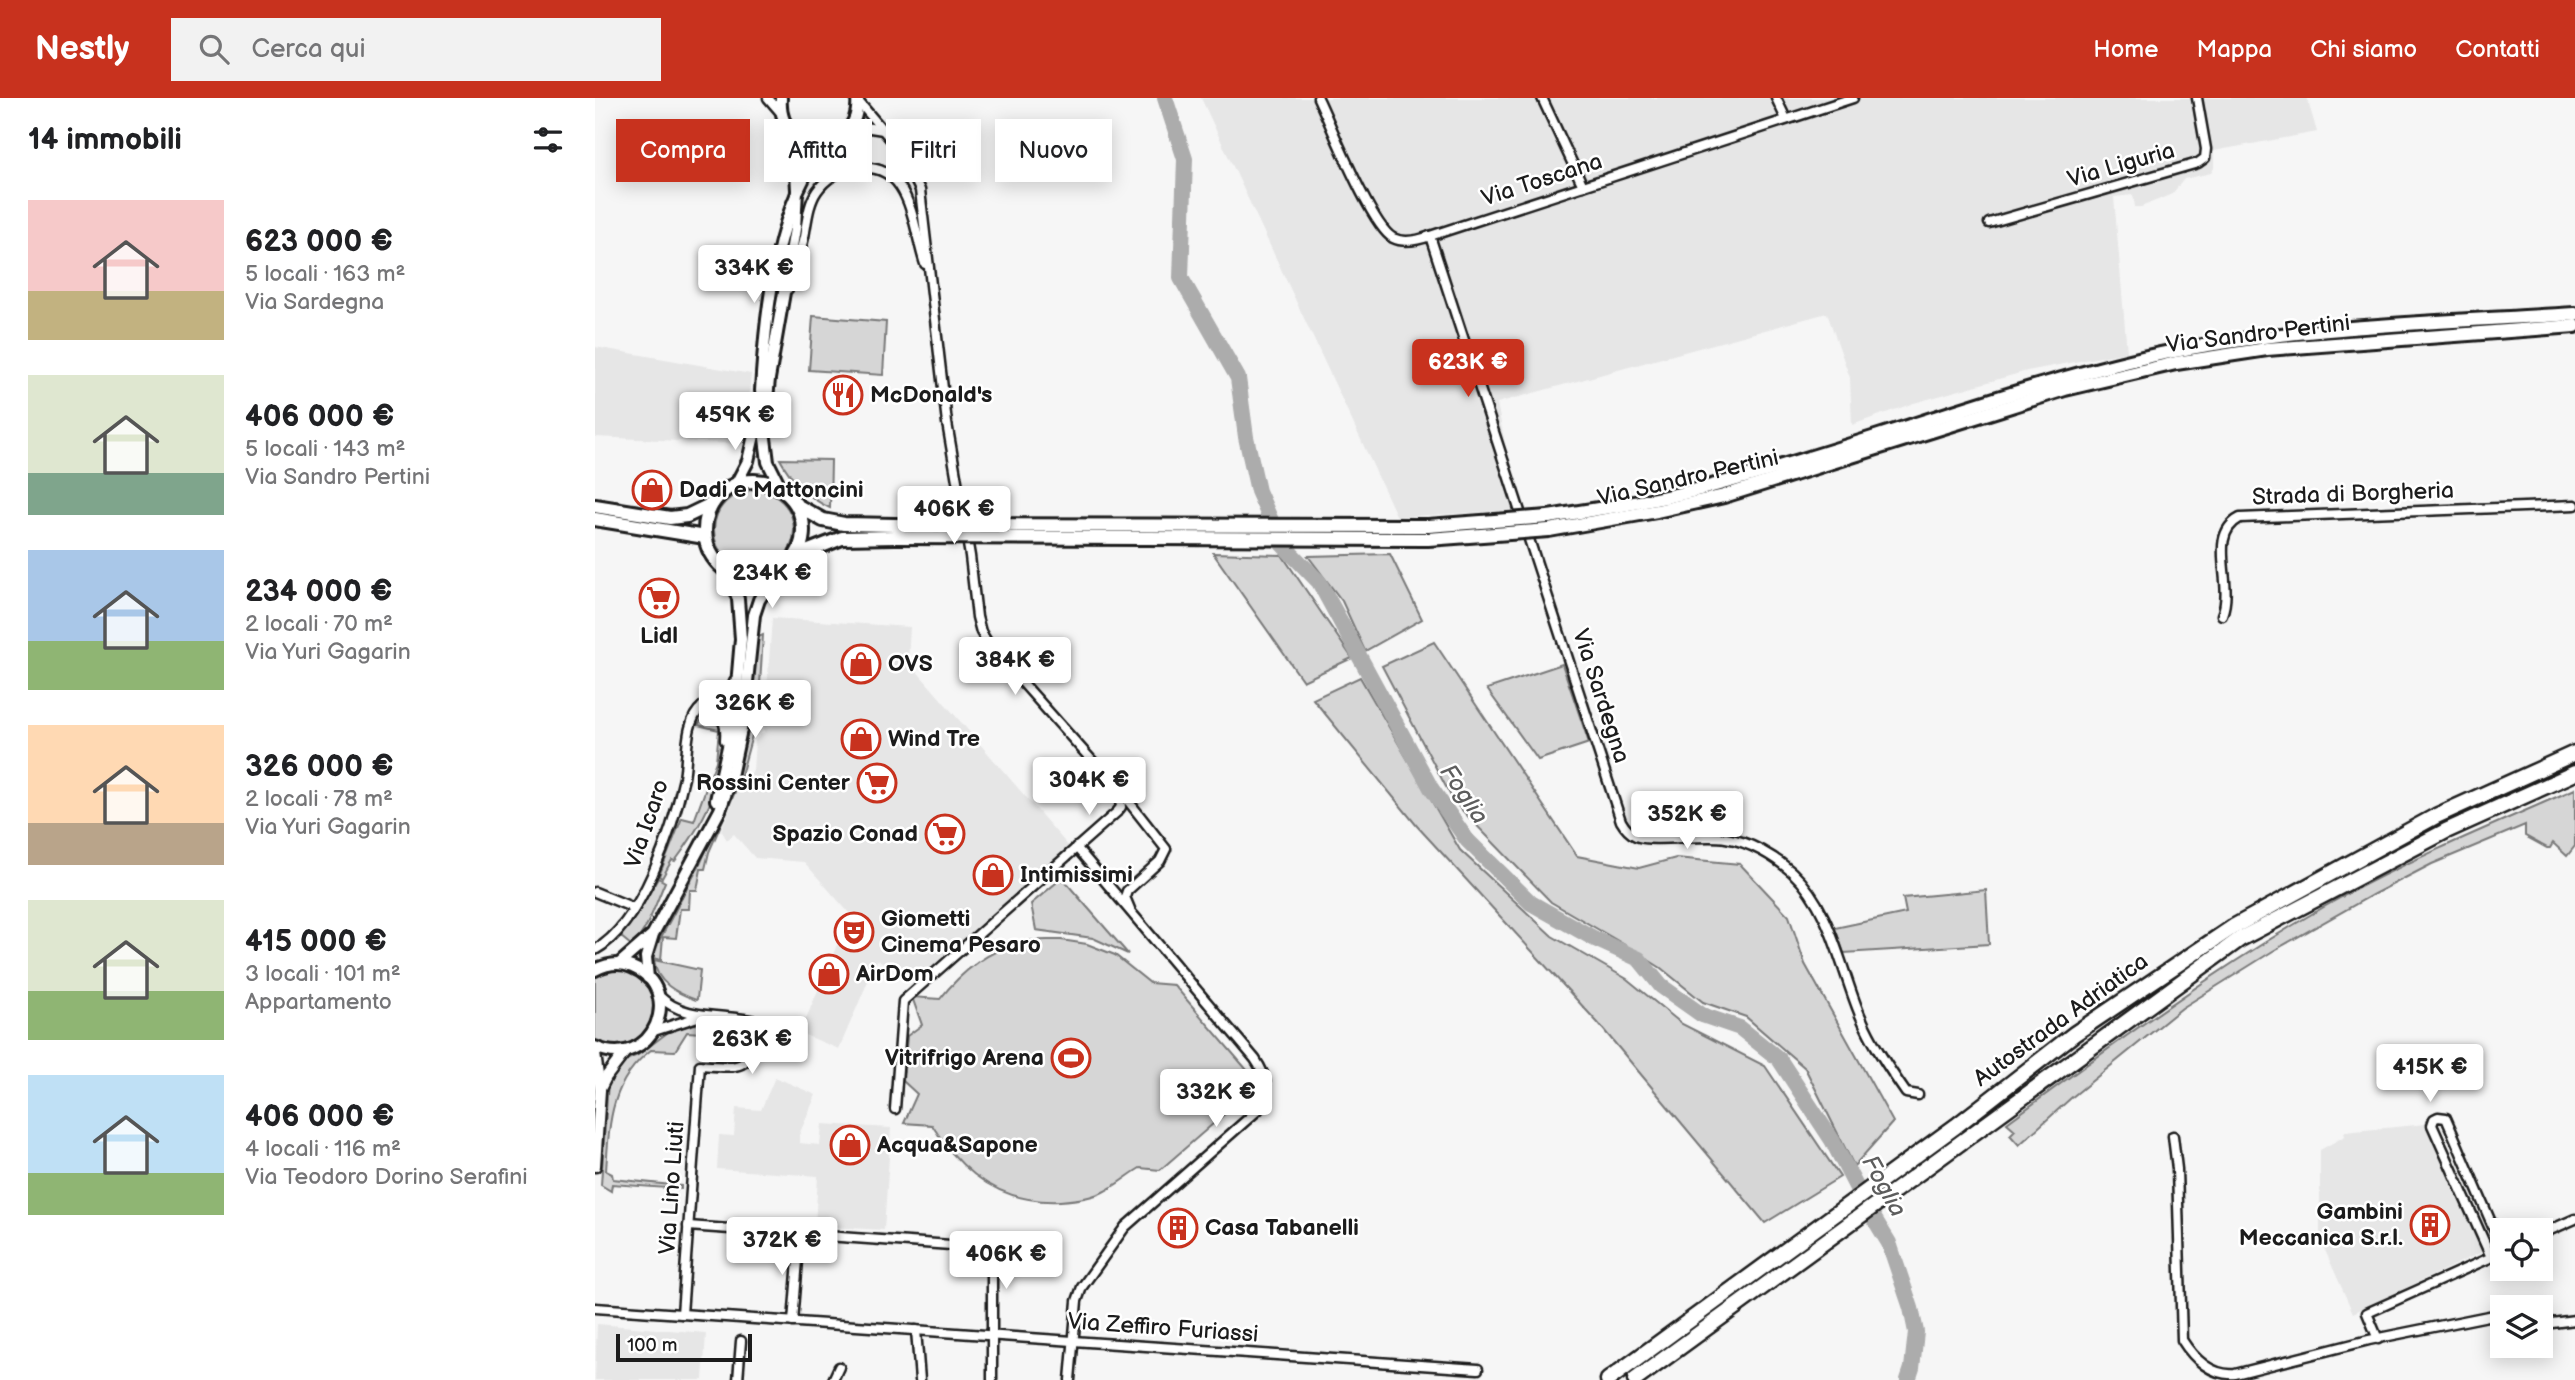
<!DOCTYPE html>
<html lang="it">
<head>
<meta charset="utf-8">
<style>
  body { margin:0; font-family:"Balsamiq Sans",sans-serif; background:#f2f2f2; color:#202124; height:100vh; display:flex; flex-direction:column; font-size:26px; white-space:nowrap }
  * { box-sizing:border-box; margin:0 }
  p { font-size:23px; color:#757577 }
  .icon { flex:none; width:38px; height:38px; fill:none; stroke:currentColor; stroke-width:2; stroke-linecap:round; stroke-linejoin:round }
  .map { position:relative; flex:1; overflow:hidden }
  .drawer { display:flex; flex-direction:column; background:#fff; width:595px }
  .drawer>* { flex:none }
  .hud { position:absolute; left:21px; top:21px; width:665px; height:63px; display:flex; gap:14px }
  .tools { position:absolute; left:1895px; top:1120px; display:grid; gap:14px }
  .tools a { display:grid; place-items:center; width:63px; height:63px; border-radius:0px; background:#fff; box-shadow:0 4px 18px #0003; font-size:35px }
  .scale { position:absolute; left:21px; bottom:18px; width:136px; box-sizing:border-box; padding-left:7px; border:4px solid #1c1c1c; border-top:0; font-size:19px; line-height:24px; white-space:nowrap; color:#1c1c1c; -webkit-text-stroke:5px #fff; paint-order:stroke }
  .price { position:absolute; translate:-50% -60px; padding:0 16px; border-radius:7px; background:#fff; color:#222; font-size:23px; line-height:46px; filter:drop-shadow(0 2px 4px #0008) }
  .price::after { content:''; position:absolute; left:50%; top:42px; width:21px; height:16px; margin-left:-10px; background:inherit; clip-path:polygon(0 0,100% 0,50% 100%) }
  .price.active { background:#c8321e; color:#fff }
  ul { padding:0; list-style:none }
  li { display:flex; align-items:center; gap:21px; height:175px; padding:0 28px }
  li span { display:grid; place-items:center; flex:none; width:196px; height:140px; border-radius:0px; color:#555 }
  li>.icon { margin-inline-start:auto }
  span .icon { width:84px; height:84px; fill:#fffc; stroke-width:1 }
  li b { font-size:30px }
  h2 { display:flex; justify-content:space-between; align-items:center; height:84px; padding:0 28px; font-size:30px }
  .pill { padding:0 24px; border-radius:0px; background:#fff; box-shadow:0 4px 18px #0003; font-size:24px; line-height:63px }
  .pill.active { background:#c8321e; color:#fff }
  header { display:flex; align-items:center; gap:42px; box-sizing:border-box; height:98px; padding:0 35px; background:#c8321e; color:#fff }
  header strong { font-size:33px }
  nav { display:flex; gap:38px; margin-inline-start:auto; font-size:24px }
  .search { width:490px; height:63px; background:#f2f2f2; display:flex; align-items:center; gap:18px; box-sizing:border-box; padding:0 24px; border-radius:0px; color:#757577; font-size:26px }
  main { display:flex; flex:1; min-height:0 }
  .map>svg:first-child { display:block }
  .built { fill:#e6e6e6 }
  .green { fill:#d6d6d6; stroke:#797979; stroke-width:2 }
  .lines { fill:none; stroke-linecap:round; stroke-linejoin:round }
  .river { stroke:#acacac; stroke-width:16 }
  .minor-casing { stroke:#1c1c1c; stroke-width:13 }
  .tertiary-casing { stroke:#1c1c1c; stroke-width:15 }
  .secondary-casing { stroke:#1c1c1c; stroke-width:16 }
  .primary-casing { stroke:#1c1c1c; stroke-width:18 }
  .motorway-casing { stroke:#1c1c1c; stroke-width:19 }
  .minor { stroke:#fff; stroke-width:8 }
  .tertiary { stroke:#fff; stroke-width:10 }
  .secondary { stroke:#fff; stroke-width:10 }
  .primary { stroke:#fff; stroke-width:12 }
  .motorway { stroke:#fff; stroke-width:14 }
  .primary-bridge-casing { stroke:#1c1c1c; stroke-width:18; stroke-linecap:butt }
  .primary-bridge { stroke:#fff; stroke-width:12 }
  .labels { text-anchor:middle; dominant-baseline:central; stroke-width:5; stroke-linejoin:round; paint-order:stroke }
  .street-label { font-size:23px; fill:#1c1c1c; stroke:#fff }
  .poi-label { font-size:23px; font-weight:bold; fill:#1c1c1c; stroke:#fff; text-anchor:start }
  .water-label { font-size:24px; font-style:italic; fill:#5d5d5d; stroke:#fff }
</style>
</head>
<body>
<header>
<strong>Nestly</strong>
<div class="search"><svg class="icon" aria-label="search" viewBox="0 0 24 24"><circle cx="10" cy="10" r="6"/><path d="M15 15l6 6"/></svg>Cerca qui</div>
<nav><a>Home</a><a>Mappa</a><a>Chi siamo</a><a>Contatti</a></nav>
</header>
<main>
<section class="drawer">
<h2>14 immobili<svg class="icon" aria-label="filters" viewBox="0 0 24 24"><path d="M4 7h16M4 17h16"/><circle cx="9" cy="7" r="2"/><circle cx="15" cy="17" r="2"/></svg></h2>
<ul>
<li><span style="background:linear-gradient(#f6c9c9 65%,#c2b280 0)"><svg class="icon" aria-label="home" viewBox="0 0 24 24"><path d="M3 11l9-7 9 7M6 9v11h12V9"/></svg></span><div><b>623 000 €</b><p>5 locali · 163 m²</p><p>Via Sardegna</p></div></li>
<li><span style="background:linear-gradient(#dfe7d0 70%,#7fa58c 0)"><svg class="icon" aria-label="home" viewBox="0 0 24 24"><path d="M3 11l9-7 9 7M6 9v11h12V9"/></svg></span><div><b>406 000 €</b><p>5 locali · 143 m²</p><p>Via Sandro Pertini</p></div></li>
<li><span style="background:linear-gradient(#a9c7e8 65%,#8fb573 0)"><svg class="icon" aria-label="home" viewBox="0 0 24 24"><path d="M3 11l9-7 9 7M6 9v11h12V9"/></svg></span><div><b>234 000 €</b><p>2 locali · 70 m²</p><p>Via Yuri Gagarin</p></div></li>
<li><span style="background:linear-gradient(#ffd9b3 70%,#b9a48a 0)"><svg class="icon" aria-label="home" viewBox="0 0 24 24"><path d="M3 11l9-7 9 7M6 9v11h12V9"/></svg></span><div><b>326 000 €</b><p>2 locali · 78 m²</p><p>Via Yuri Gagarin</p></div></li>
<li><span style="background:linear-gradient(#dfe7d0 65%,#8fb573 0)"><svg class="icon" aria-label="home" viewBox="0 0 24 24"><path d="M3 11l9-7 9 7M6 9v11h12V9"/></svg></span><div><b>415 000 €</b><p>3 locali · 101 m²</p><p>Appartamento</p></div></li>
<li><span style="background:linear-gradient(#bfe0f5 70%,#8fb573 0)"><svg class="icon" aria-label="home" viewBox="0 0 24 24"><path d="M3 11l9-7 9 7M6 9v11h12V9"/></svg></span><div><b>406 000 €</b><p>4 locali · 116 m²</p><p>Via Teodoro Dorino Serafini</p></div></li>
</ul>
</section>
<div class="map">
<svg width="1980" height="1282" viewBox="0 0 1980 1282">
  <rect width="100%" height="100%" fill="#f6f6f6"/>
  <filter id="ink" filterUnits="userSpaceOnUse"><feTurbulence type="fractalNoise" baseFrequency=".0143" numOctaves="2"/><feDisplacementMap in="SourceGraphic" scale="14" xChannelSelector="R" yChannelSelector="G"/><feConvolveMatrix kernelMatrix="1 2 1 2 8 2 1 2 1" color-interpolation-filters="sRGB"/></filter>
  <g filter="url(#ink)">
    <g class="built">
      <polygon points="606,0 1712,0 1722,34 1619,53 1619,70 1616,75 1589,81 1577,96 1546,109 1540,109 1538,97 1519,99 1532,254 1432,273 1319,305 1257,327 1255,280 1232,215 902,305 914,367 929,412 802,419"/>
      <polygon points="0,249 156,276 149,346 0,339"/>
      <polygon points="177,520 315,529 313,563 475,750 325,880 282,862 244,951 205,935 255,816 209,764 160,760 139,736 132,742 126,732 144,688 158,673 160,642 169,634"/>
      <polygon points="180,979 221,997 204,1037 204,1045 225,1047 227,1026 296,1030 289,1132 220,1128 223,1078 122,1071 124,1037 139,1038 141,1010 166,1012"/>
      <polygon points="1831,1026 1887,1154 1758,1215 1725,1141 1725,1052 1750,1038 1749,1034"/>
      <polygon points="2,1226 111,1235 108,1282 0,1282"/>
    </g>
    <g class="green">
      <polygon points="218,218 291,224 288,277 214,272"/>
      <path d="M185,361L236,362L235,410C213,400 197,383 185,361Z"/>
      <circle cx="159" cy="432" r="40"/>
      <polygon points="618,455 687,457 757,560 708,583"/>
      <polygon points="795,456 827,521 770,553 747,503 713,458"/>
      <polygon points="168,537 164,603 159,630 144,685 114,754 110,771 106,771 102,792 95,792 94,811 85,811 81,840 68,839 66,862 58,860 64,843 106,764 134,700 161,540"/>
      <polygon points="839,544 982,758 1044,770 1081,760 1145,766 1194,818 1210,866 1298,1024 1259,1068 1210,970 1151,919 1108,904 1066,870 1030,847 956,804 859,704 787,568"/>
      <polygon points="967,566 994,645 943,662 892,591"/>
      <polygon points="765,579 865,752 957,838 1032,881 1087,926 1170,968 1245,1079 1170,1125 1003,925 822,728 718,601"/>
      <path d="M115,617C129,624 127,637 126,651C125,660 125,670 124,679C117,708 98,739 80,763L77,762L67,780L64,778L87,720L99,723L121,663L124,632L103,627L107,621L115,620Z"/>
      <path d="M1980,691V748L1972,758L1958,745L1955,750H1952L1930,738V727L1837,766L1779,796L1678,853L1587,910L1476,1000L1424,1047L1415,1037L1420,1032L1412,1025C1519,946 1627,866 1743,801C1820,759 1900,726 1980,691Z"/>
      <path d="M63,780L70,784C60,807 54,830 37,848L25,838L47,809Z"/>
      <polygon points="467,780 533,856 498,840 441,832 436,806"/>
      <polygon points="1391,792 1394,846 1249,855 1240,830 1311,815 1308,800"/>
      <path d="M466,842L492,846L520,857L555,885L579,887L664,986L565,1072L545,1070C533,1077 521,1088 508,1094C496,1100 479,1102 465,1103C407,1106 366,1075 337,1027L309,1025L322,996L308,983L312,938L327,927L317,899L345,901C366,874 392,853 426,844C438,841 453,842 466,842Z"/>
      <path d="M59,862L105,872L102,901L101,902C82,895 61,885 59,862Z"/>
      <path d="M14,872C88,868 61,977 0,942V878Z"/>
      <path d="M99,926L145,930L151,935L152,938L92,934L80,953L56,952C15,983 14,1026 11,1073L17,1076L18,1081L86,1088V1091L17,1086L16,1093L6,1087L13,984L29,963L43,957L76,932Z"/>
    </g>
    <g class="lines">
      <polyline class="river" points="570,0 590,61 586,180 643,280 651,339 663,393 686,445 724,484 836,690 872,742 936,805 1000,841 1044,861 1066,888 1107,917 1145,930 1184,961 1237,1042 1269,1104 1294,1145 1316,1210 1321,1234 1317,1270 1313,1282"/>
      <defs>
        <g id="minor">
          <polyline points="173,0 186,15"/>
          <path d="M723,0C736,27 776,128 798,140C810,146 824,142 835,138L1258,0"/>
          <polyline points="947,0 988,88"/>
          <polyline points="1181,0 1191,21"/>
          <polyline points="263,3 305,52 325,92 352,325 375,458 382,519 386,534 394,547 534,704 571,751 565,763 532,793 530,799 535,811"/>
          <polyline points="257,27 288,32"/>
          <polyline points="1394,125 1603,65 1610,60 1611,51 1602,0"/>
          <path d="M835,138L1026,723C1030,730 1034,735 1041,738C1057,745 1108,736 1131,740C1155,744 1179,758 1197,774C1236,810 1245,869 1265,917C1277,945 1293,969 1311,995L1323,997"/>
          <path d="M193,191C199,174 205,157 209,139C212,124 213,106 222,93C231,80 244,73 258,71C317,60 317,128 330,166"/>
          <path d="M1627,517C1640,484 1611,438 1645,420L1980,407"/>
          <path d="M107,609C128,604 133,606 139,584"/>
          <path d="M107,609C125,618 132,620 130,642"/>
          <polyline points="0,794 39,810"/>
          <path d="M0,852C47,826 78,730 89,680C93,659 89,623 107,609"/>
          <path d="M64,898C92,925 134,914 168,925C149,971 156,971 105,967L87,1216"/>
          <polyline points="59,933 106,918"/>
          <polyline points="300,1011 308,903 522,714 526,709 524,696"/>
          <path d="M1578,1038L1582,1071L1587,1242C1599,1261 1617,1278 1640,1276L1774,1242L1908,1215"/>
          <polyline points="93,1128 397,1150 397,1282"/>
          <polyline points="1946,1136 1980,1121"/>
          <polyline points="1896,1159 1837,1027 1839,1021 1843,1019 1851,1020 1908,1152"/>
          <polyline points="0,1210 883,1271"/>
          <polyline points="1946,1218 1957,1225 1980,1222"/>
          <polyline points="198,1224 205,1137"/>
          <polyline points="321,1232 325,1282"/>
          <polyline points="1783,1241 1772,1215 1908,1154"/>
          <polyline points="143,1282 146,1243"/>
          <polyline points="238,1282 244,1269"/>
          <path d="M475,1282L482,1203L487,1189L530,1129L663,1012C674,992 673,980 660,961L481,749"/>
        </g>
        <g id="tertiary">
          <polyline points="0,956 5,992 0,1068"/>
          <polyline points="5,991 11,979 30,954"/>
        </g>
        <g id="secondary">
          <path d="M186,0C181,60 268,58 262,0"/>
          <path d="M166,293C170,220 181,99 234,44"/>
          <polyline points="141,386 153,363 163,320"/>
          <polyline points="186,390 173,364 169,332 174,281 200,131 202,92 199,36"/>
          <polyline points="121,702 139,622 146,541 143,501 133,474"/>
          <polyline points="24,866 56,838"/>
          <path d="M0,872C12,866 25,864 37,869C92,891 58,975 0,949"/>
          <polyline points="53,880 51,859 58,836 125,712 135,683 148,622 159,517 164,502 179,478"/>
        </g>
        <g id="primary">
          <circle cx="159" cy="432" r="49"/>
          <polyline points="0,408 75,420 92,418 117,406"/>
          <polyline points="203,408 228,422 249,426 300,427"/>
          <path d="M953,419C1010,410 1068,402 1124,386C1272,347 1415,289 1565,256C1700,228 1842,225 1980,216"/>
          <polyline points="0,421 110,439"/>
          <polyline points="954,432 1062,413 1129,398 1470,291 1581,265 1672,251 1980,228"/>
          <polyline points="201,458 247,440 300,439"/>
        </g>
        <g id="motorway">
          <polyline points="1013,1282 1361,1028 1479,936 1638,829 1841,718 1980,655"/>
          <polyline points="1040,1282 1645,841 1851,733 1980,675"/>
        </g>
      </defs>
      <use href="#minor" class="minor-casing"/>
      <use href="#tertiary" class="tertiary-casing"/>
      <use href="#secondary" class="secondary-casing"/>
      <use href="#primary" class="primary-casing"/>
      <use href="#motorway" class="motorway-casing"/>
      <use href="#minor" class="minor"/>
      <use href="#tertiary" class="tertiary"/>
      <use href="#secondary" class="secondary"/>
      <use href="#primary" class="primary"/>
      <use href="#motorway" class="motorway"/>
      <defs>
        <g id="primary-bridge">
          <polyline points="300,427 833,428 953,419"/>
          <polyline points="300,439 833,441 954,432"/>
        </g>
      </defs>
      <use href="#primary-bridge" class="primary-bridge-casing"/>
      <use href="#primary-bridge" class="primary-bridge"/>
    </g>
  </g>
  <defs>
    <symbol id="restaurant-ring" viewBox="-11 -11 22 22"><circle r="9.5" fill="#fff" stroke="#c8321e" stroke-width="1.5"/><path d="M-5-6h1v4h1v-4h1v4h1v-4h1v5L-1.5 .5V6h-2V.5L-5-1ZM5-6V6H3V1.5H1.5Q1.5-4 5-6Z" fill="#c8321e"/></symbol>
    <symbol id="shop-ring" viewBox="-11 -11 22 22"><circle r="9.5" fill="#fff" stroke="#c8321e" stroke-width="1.5"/><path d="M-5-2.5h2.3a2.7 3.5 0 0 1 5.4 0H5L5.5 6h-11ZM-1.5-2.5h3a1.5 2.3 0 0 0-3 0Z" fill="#c8321e"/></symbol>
    <symbol id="supermarket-ring" viewBox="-11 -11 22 22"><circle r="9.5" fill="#fff" stroke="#c8321e" stroke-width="1.5"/><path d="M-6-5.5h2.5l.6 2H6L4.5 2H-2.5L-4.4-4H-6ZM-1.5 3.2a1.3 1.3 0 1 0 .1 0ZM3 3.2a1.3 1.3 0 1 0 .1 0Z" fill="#c8321e"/></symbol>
    <symbol id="theatre-ring" viewBox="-11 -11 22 22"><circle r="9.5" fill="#fff" stroke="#c8321e" stroke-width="1.5"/><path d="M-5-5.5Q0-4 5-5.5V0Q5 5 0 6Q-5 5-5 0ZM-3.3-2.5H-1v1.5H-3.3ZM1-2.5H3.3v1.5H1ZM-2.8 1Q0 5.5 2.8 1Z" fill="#c8321e"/></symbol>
    <symbol id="stadium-ring" viewBox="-11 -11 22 22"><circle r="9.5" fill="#fff" stroke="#c8321e" stroke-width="1.5"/><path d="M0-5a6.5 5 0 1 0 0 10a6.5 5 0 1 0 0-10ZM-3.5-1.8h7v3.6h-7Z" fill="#c8321e"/></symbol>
    <symbol id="building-ring" viewBox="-11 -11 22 22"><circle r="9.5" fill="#fff" stroke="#c8321e" stroke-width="1.5"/><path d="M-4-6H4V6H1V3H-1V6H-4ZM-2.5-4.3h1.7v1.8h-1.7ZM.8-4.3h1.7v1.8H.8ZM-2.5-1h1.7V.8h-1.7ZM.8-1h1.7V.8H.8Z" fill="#c8321e"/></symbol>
  </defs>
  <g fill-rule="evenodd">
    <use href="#restaurant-ring" x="226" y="275" width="44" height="44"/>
    <use href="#shop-ring" x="35" y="370" width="44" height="44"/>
    <use href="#supermarket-ring" x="42" y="478" width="44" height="44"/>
    <use href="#shop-ring" x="244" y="544" width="44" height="44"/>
    <use href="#shop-ring" x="244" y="619" width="44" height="44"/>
    <use href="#supermarket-ring" x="260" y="663" width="44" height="44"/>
    <use href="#supermarket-ring" x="328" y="714" width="44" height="44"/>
    <use href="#shop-ring" x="376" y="755" width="44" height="44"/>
    <use href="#theatre-ring" x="237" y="812" width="44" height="44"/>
    <use href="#shop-ring" x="212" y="854" width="44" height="44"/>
    <use href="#stadium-ring" x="454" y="938" width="44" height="44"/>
    <use href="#shop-ring" x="233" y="1025" width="44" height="44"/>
    <use href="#building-ring" x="1813" y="1105" width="44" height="44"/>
    <use href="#building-ring" x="561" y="1108" width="44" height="44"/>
  </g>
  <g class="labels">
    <g class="street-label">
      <text transform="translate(1526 67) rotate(-16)">Via Liguria</text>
      <text transform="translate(947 82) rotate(-18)">Via Toscana</text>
      <text transform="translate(1663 236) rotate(-7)">Via Sandro Pertini</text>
      <text transform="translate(1093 380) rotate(-13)">Via Sandro Pertini</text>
      <text transform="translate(1758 396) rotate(-2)">Strada di Borgheria</text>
      <text transform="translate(1006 598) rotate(72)">Via Sardegna</text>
      <text transform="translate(52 726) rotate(-71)">Via Icaro</text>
      <text transform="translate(1466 922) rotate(-36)">Autostrada Adriatica</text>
      <text transform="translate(77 1090) rotate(-86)">Via Lino Liuti</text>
      <text transform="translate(568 1230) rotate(4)">Via Zeffiro Furiassi</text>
    </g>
    <g class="poi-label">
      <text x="275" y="297">McDonald's</text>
      <text x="84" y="392">Dadi e Mattoncini</text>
      <text x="64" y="538" text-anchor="middle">Lidl</text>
      <text x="293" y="566">OVS</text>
      <text x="293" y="641">Wind Tre</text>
      <text x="255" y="685" text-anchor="end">Rossini Center</text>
      <text x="323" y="736" text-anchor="end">Spazio Conad</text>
      <text x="425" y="777">Intimissimi</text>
      <text x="286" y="821">Giometti<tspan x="286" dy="26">Cinema Pesaro</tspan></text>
      <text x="261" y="876">AirDom</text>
      <text x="449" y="960" text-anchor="end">Vitrifrigo Arena</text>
      <text x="282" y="1047">Acqua&amp;Sapone</text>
      <text x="1808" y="1114" text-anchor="end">Gambini<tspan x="1808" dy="26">Meccanica S.r.l.</tspan></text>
      <text x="610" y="1130">Casa Tabanelli</text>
    </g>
    <g class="water-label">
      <text transform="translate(869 696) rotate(56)">Foglia</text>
      <text transform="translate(1289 1088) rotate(61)">Foglia</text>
    </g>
  </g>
</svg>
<div class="tools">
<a><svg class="icon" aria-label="locate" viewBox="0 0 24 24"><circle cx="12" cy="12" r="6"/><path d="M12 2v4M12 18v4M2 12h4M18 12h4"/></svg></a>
<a><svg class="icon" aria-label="layers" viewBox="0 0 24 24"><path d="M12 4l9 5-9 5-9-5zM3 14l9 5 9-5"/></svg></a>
</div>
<div class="scale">100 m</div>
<b class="price" style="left:159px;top:207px">334K €</b>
<b class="price active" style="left:873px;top:301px">623K €</b>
<b class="price" style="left:140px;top:354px">459K €</b>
<b class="price" style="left:359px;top:448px">406K €</b>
<b class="price" style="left:177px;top:512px">234K €</b>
<b class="price" style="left:420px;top:599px">384K €</b>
<b class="price" style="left:160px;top:642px">326K €</b>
<b class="price" style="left:494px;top:719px">304K €</b>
<b class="price" style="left:1092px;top:753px">352K €</b>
<b class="price" style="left:157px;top:978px">263K €</b>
<b class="price" style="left:1835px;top:1006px">415K €</b>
<b class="price" style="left:621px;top:1031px">332K €</b>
<b class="price" style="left:187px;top:1179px">372K €</b>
<b class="price" style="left:411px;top:1193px">406K €</b>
<div class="hud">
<a class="pill active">Compra</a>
<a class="pill">Affitta</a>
<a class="pill">Filtri</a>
<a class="pill">Nuovo</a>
</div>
</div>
</main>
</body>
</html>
